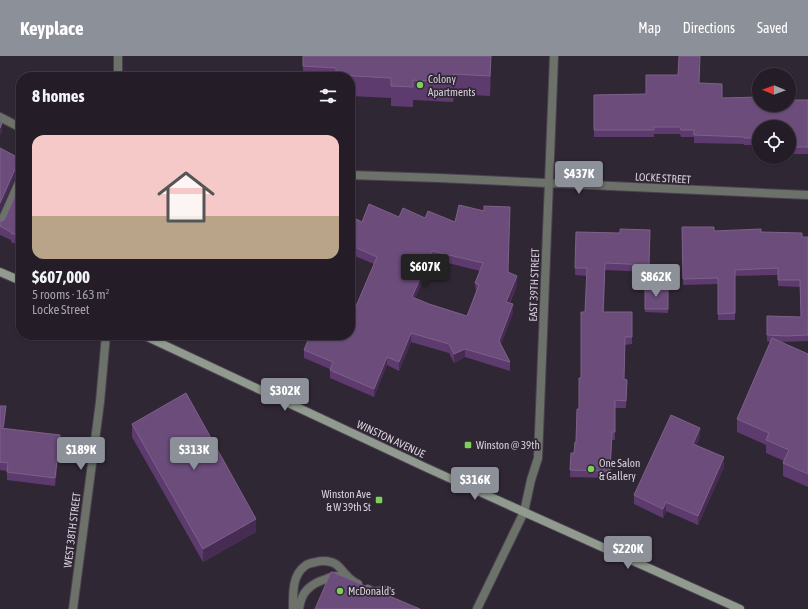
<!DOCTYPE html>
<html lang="en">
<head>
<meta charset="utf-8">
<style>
  body { margin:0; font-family:"Asap Condensed",sans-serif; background:#302a34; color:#f1f3f6; height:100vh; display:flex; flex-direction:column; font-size:15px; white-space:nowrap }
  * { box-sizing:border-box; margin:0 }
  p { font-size:13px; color:#a3a2a8 }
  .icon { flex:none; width:22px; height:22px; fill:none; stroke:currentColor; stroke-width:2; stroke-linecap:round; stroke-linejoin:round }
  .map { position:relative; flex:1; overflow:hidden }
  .side { position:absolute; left:16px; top:16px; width:339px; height:268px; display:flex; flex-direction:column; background:#241d28; border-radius:16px; box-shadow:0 1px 3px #0004,0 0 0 1px #413b45 }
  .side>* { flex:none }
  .needle { width:26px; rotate:271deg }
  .fabs { position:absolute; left:752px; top:12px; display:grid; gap:8px }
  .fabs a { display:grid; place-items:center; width:44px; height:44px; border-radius:50%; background:#241d28; box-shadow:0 1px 3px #0004,0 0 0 1px #413b45; font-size:20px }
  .price { position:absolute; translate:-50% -34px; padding:0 9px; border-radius:4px; background:#8c9099; color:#fff; font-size:13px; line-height:26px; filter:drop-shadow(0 1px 2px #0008) }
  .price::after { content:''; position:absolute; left:50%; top:24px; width:12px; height:9px; margin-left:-6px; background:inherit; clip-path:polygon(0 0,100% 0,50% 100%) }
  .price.active { background:#222; color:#fff }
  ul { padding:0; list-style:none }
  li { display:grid; align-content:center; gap:8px; height:212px; padding:0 16px }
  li+li { border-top:1px solid #413b45 }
  li span { display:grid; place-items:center; height:124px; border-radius:12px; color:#555 }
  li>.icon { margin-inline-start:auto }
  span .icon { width:72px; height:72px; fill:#fffc; stroke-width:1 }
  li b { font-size:17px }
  h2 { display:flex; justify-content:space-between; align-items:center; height:48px; padding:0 16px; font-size:17px }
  header { display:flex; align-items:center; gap:24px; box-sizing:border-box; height:56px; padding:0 20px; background:#8c9099; color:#fff }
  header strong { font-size:19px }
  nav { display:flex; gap:22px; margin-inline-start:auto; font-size:14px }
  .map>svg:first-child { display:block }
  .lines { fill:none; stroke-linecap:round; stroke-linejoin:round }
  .lane-casing { stroke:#4b4250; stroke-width:10 }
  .street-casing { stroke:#4b4250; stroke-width:10 }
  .secondary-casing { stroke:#4b4250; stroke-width:10 }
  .lane { stroke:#6c726a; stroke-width:8 }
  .street { stroke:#6c726a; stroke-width:8 }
  .secondary { stroke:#919a8e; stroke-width:8 }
  .wall { fill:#5e3b6e; fill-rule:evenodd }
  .shaded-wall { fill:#462c52 }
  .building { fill:#6b4c7a; stroke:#7d6189; fill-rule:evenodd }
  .poi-dot { fill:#7ad156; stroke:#302735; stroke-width:1.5 }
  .labels { text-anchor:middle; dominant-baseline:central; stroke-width:3.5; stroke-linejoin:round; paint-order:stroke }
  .poi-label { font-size:11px; fill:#d9d2dc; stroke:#302735; text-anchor:start }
  .street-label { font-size:11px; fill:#d9d2dc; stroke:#302735 }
</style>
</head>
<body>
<header>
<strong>Keyplace</strong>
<nav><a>Map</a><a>Directions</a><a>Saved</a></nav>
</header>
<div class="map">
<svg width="808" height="553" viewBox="0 0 808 553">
  <rect width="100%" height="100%" fill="#302735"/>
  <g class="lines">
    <defs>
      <g id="lane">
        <polyline points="0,61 21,72"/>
        <polyline points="0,169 21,122"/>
        <polyline points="368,533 374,536 384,534"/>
        <path d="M293,553C293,538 292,519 305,510C308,507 313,507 316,506C323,504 332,505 337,509C345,516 347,523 358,528"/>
        <path d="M299,553C301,536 310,528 326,523C330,521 334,520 339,520"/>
        <polyline points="477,553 524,456"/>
      </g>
      <g id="street">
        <polyline points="118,21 118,0"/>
        <polyline points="350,119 439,122 808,139"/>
        <polyline points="524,456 531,424 538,402 554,0"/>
        <polyline points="73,553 100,346 106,279"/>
      </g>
      <g id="secondary">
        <polyline points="0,216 21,225"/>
        <polyline points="143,279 427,412 524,456 740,553"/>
      </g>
    </defs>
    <use href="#lane" class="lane-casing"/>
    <use href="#street" class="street-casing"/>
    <use href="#secondary" class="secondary-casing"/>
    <use href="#lane" class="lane"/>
    <use href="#street" class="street"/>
    <use href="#secondary" class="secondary"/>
  </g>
  <g class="wall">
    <polygon points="303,10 491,15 490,40 454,38 453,46 413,44 413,51 391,50 391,42 350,40 350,21 303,21"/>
    <polygon points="699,27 722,42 759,49 808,44 808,98 793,98 793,89 789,89 789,71 759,71 759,89 744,89 744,88 694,87 694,81 681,81 680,78 654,78 654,81 594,81 594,39 646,38"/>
    <polygon points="21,127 21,190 11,186 11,184 0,179 0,165 3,165 5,163"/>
    <path d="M369,148L508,216L517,229L510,247L513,257L501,288L510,306V315L465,301L454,307L449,297L411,286L399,315L387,309L374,341L330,322V313L304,302V294L354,255L374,208L350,198V160L362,166ZM432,203L480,215L475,227L476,236L467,260L429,248L415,242Z"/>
    <polygon points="682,171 714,175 761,176 802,181 808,181 808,285 780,286 808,298 808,431 783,420 783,407 784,405 766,397 766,389 737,376 737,363 770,286 767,285 767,260 801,261 800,231 778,230 778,219 735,220 735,264 718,264 718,228 683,229"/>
    <polygon points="576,176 650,182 649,216 605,214 604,256 632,256 632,288 625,289 624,323 627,324 626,352 615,352 615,384 612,384 610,422 570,421 571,397 574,397 576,386 579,353 585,256 587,220 575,219"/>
    <polygon points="645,230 668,230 668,257 645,256"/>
    <polygon points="259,279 269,279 268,283"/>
    <polygon points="0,350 6,354 4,372 60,387 55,430 7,424 7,415 0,414"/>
    <polygon points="132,368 256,476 203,506 132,381"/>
    <polygon points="700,382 696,389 724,411 698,469 666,455 663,462 634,448 634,439"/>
  </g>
  <g class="shaded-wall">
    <polygon points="491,0 491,15 490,40 490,20"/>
    <polygon points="454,18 454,38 453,46 453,26"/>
    <polygon points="2,67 2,76 0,80 0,72"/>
    <polygon points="21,108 21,117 18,117 16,120 0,156 0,147 16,111 18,109"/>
    <polygon points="432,195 432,203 412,249 412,241"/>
    <polygon points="517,220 517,229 506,254 506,246"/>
    <polygon points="513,248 513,257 499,293 499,285"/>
    <polygon points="411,277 411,286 399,315 399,306"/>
    <polygon points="465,293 465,301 454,307 454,298"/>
    <polygon points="387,301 387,309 374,341 374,333"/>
    <polygon points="700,372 700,382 693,397 693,388"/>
    <polygon points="60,379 60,387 55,430 55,422"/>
    <polygon points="724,401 724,411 698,469 698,460"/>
    <polygon points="666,446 666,455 663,462 663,453"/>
    <polygon points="256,463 256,476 203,506 203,493"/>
  </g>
  <g class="building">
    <polygon points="303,0 491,0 490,20 454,18 453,26 413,24 413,31 391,30 391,22 336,19 336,12 303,10"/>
    <polygon points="679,0 700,0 699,27 722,28 722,42 759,41 759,49 789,49 789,44 808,44 808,91 793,91 793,82 789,82 789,71 759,71 759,82 744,82 744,81 694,79 694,74 681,74 680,71 654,71 654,74 594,74 594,39 646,38 646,19 678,19"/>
    <polygon points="0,66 2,67 0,72"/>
    <polygon points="0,92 21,103 21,108 18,109 16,111 0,147"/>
    <polygon points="21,127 21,181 11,177 11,176 0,170 0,165 3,165 5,163"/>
    <path d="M369,148L399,161L403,152L425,162L428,155L455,166L459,149L484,155V150L510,151L508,216L517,220L506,246L513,248L499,285L510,306L465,293L454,298L449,288L411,277L399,306L387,301L374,333L330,314L333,306L304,294L310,279H350V254L354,255L377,201L350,189V160L362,166ZM432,195L483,207L475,227L479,229L467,260L429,248L412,241Z"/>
    <polygon points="682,171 714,171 714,175 761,173 761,176 802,177 802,181 808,181 808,279 786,280 767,279 767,260 801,261 800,224 778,224 778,212 735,214 735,257 718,258 718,222 683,223"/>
    <polygon points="620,173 650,174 649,209 605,207 603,256 632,256 632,281 625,281 624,323 627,324 626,345 615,344 615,376 612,376 610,415 570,414 571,397 574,397 575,386 576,386 577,353 579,353 579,322 581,322 581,256 585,256 587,212 575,212 576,176 620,177"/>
    <rect x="645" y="230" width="23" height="23"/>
    <polygon points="772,282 808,298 808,418 783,407 789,394 766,384 769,377 737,363"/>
    <polygon points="186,337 256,463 203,493 132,368"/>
    <polygon points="0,350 6,350 3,371 0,370"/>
    <polygon points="671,359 700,372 693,388 724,401 698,460 666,446 663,453 634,439"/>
    <polygon points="0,372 60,379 55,422 7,416 8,407 0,406"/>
    <polygon points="331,516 332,516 420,553 315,553"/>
  </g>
  <g class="poi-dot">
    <circle cx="420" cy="29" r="4"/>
    <rect x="464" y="385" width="8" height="8" rx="2"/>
    <circle cx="591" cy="413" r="4"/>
    <rect x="375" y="440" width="8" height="8" rx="2"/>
    <circle cx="340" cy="535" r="4"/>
  </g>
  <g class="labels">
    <g class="poi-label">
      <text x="428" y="23">Colony<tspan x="428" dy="13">Apartments</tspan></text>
      <text x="476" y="389">Winston @ 39th</text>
      <text x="599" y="407">One Salon<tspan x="599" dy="13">&amp; Gallery</tspan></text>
      <text x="371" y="438" text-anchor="end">Winston Ave<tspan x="371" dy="13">&amp; W 39th St</tspan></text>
      <text x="348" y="535">McDonald's</text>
    </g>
    <g class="street-label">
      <text transform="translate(663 122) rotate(3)">LOCKE STREET</text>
      <text transform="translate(534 229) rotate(-88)">EAST 39TH STREET</text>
      <text transform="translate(391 383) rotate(25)">WINSTON AVENUE</text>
      <text transform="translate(72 474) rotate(-83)">WEST 38TH STREET</text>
    </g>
  </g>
</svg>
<div class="fabs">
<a><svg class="needle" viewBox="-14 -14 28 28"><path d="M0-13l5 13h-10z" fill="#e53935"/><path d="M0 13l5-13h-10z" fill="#a3a2a8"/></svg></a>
<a><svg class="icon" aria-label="locate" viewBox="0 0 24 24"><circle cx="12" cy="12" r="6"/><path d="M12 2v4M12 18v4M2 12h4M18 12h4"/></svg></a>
</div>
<b class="price" style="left:579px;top:139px">$437K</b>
<b class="price active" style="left:425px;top:232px">$607K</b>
<b class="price" style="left:656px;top:242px">$862K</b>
<b class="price" style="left:285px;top:356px">$302K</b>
<b class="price" style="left:81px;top:415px">$189K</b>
<b class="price" style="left:194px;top:415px">$313K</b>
<b class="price" style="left:475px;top:445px">$316K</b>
<b class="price" style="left:628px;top:514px">$220K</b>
<section class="side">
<h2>8 homes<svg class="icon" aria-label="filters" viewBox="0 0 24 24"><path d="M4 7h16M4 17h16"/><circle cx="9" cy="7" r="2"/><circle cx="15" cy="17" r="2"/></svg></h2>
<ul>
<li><span style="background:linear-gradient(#f6c9c9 65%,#b9a48a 0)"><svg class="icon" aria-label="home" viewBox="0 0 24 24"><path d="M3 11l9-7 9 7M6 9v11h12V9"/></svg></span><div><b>$607,000</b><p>5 rooms · 163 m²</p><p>Locke Street</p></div></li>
</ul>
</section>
</div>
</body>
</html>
